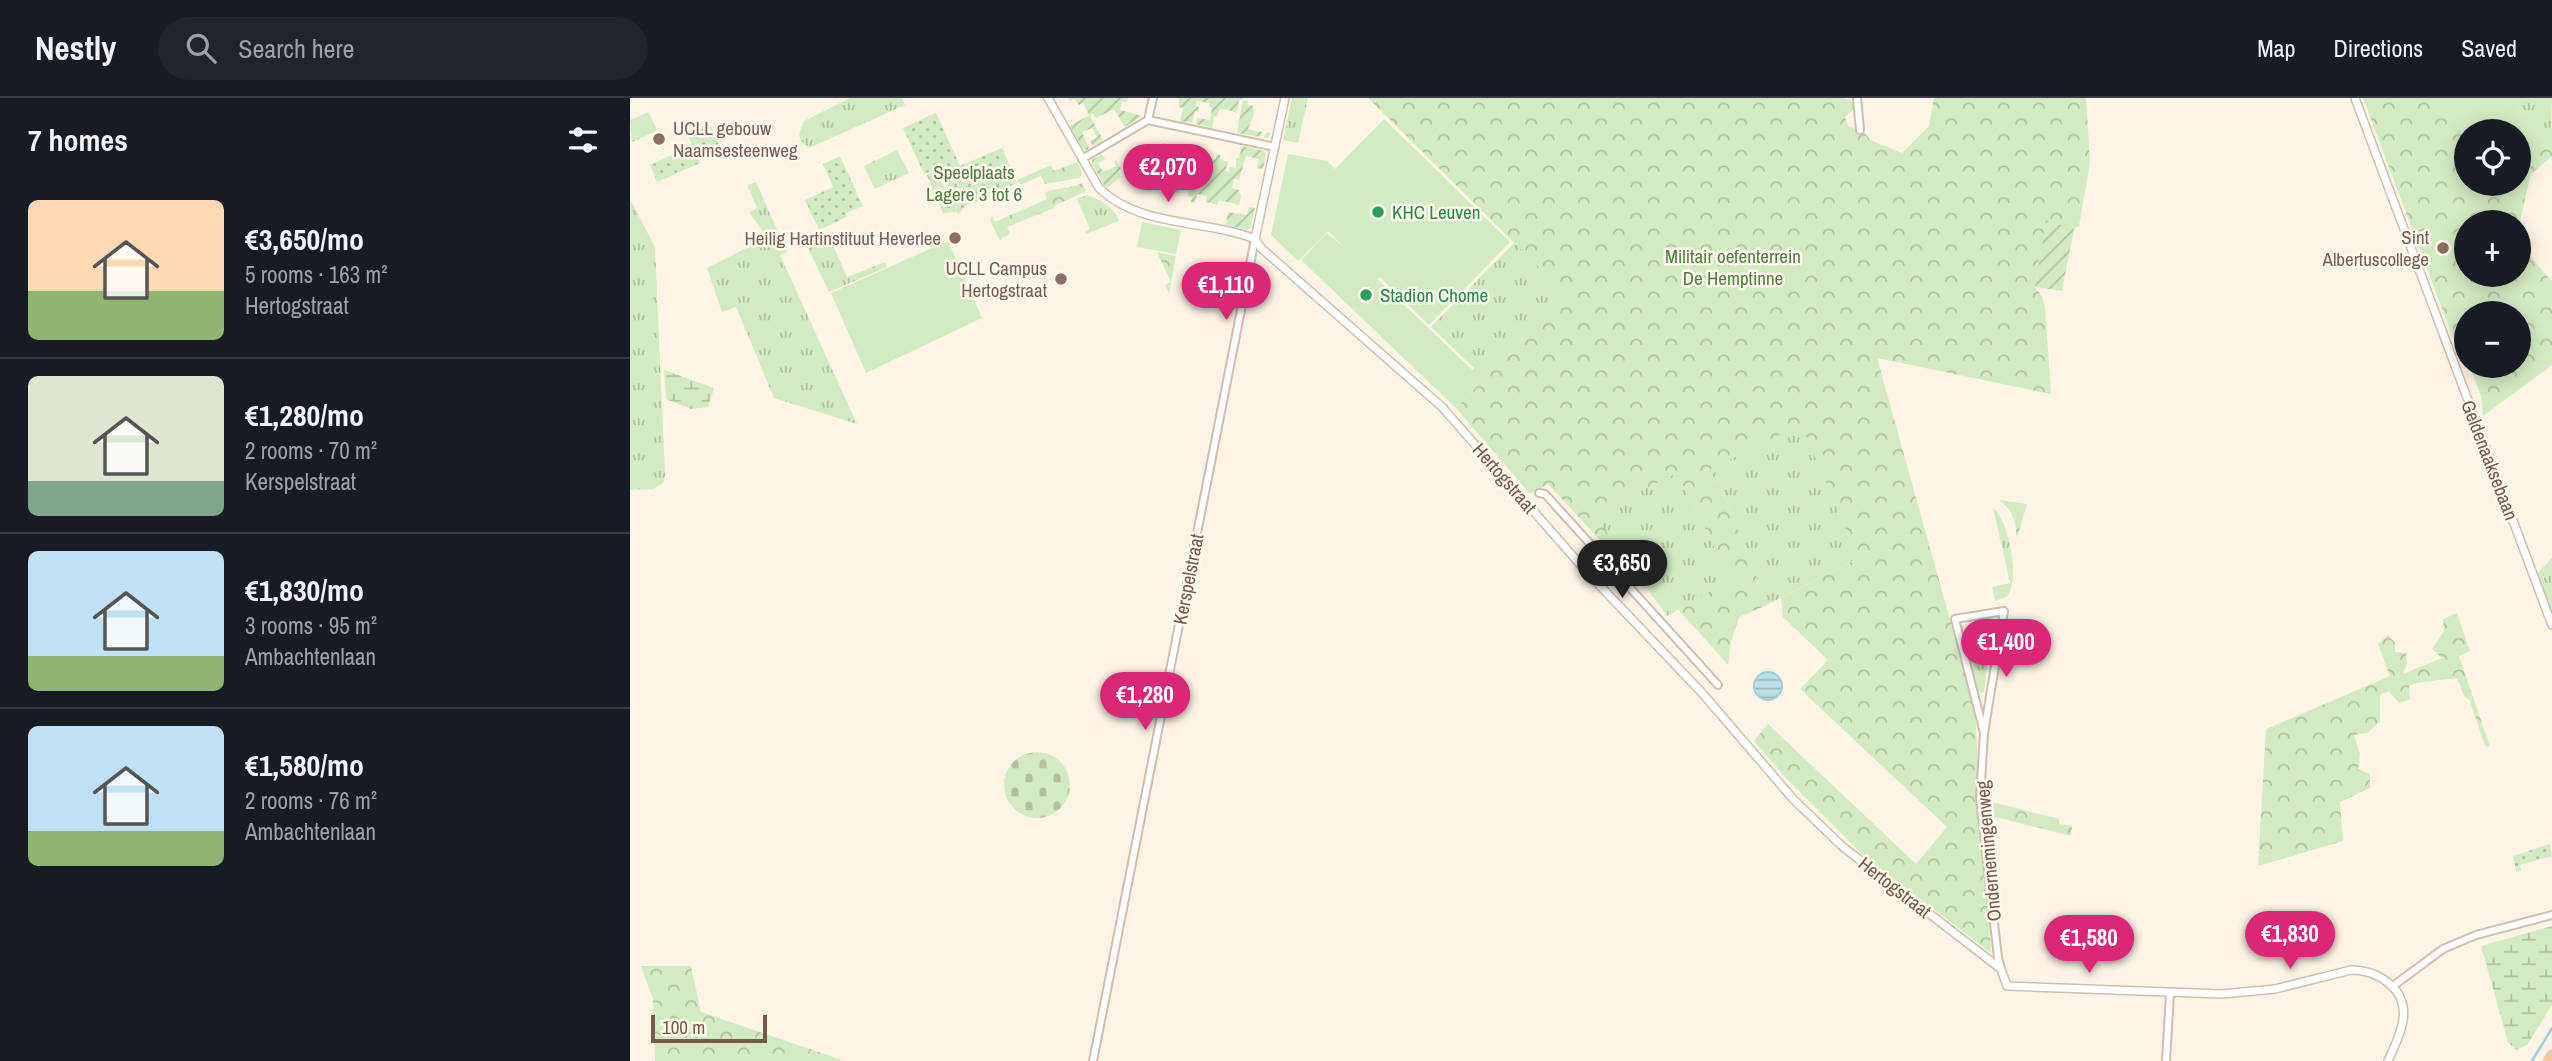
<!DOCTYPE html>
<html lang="en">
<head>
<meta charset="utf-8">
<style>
  body { margin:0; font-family:"Archivo Narrow",sans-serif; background:#20242c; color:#f1f3f6; height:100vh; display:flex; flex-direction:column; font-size:26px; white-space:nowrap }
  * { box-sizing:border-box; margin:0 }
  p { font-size:23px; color:#9ea1a6 }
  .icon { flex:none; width:38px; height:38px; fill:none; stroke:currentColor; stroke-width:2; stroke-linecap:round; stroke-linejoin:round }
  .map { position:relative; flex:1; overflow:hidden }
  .drawer { display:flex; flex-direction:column; background:#171b24; width:630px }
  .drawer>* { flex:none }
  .controls { position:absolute; left:1824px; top:21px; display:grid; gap:14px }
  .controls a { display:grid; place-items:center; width:77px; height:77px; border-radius:50%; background:#171b24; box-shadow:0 4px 18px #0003; font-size:35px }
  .scale { position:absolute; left:21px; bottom:18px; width:116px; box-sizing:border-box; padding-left:7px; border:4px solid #765a4a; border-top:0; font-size:19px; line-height:24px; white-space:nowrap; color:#765a4a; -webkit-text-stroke:5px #fff8ec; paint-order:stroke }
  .price { position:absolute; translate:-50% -60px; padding:0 16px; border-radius:24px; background:#db2777; color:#fff; font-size:23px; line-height:46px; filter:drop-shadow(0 2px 4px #0008) }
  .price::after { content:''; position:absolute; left:50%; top:42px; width:21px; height:16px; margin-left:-10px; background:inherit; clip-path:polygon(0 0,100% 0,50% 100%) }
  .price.on { background:#222; color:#fff }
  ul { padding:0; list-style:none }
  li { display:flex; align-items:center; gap:21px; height:175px; padding:0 28px }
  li+li { border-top:2px solid #363941 }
  li span { display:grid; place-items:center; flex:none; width:196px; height:140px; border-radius:10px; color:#555 }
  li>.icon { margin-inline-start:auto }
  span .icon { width:84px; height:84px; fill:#fffc; stroke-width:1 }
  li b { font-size:30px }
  h2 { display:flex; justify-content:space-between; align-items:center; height:84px; padding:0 28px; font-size:30px }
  header { display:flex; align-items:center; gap:42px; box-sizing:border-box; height:98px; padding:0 35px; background:#171b24; border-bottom:2px solid #363941 }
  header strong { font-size:33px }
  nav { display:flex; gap:38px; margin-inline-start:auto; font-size:24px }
  .search { width:490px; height:63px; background:#20242c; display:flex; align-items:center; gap:18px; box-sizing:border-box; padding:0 24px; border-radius:38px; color:#9ea1a6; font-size:26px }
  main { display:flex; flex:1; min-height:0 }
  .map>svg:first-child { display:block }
  .grass { fill:url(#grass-tufts) }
  .forest { fill:url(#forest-crowns) }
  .wetland { fill:url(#wetland-marsh) }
  .cemetery { fill:url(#cemetery-stones) }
  .park { fill:url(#park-dots) }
  .garden { fill:url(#garden-furrows) }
  .pitch { fill:#d3ebc3 }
  .water { fill:url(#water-rules); stroke:#9fcfd9; stroke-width:2 }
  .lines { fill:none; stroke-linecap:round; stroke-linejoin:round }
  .stream { stroke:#9fcfd9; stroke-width:2.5 }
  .minor-casing { stroke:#d1beae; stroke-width:10 }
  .tertiary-casing { stroke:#d1beae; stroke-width:10 }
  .trunk-casing { stroke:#dbd4d0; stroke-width:13 }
  .minor { stroke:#fff; stroke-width:6 }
  .tertiary { stroke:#fff; stroke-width:7 }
  .trunk { stroke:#fac69c; stroke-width:10 }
  .education-dot { fill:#8d6e63; stroke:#fff8ec; stroke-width:2.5 }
  .leisure-dot { fill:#2e9e5b; stroke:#fff8ec; stroke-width:2.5 }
  .labels { text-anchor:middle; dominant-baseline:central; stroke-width:5; stroke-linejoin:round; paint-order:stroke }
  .education-label { font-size:19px; fill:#785e54; stroke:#fff8ec; text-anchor:end }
  .park-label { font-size:19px; fill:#537c42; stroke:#fff8ec }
  .leisure-label { font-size:19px; fill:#27864d; stroke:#fff8ec; text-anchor:start }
  .street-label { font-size:19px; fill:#765a4a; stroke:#fff8ec }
</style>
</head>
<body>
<header>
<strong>Nestly</strong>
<div class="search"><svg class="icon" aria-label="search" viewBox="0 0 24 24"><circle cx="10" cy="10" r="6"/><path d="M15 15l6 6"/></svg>Search here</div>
<nav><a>Map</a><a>Directions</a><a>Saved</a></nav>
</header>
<main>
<section class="drawer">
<h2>7 homes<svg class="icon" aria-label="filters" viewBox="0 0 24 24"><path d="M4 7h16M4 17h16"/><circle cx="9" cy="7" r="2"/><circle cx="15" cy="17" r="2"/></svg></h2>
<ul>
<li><span style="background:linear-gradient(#ffd9b3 65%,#8fb573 0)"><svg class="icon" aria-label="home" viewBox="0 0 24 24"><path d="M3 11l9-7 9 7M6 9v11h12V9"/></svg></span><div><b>€3,650/mo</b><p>5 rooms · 163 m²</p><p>Hertogstraat</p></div></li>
<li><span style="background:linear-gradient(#dfe7d0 75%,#7fa58c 0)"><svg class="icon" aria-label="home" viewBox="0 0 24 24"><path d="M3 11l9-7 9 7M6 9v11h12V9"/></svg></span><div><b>€1,280/mo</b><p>2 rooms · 70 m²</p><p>Kerspelstraat</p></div></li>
<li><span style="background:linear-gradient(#bfe0f5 75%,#8fb573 0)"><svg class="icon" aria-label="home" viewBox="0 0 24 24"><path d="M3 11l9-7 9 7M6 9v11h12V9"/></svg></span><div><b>€1,830/mo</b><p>3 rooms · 95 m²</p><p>Ambachtenlaan</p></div></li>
<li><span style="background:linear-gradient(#bfe0f5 75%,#8fb573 0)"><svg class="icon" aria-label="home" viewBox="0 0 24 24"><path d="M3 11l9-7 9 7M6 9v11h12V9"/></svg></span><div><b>€1,580/mo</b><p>2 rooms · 76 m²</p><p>Ambachtenlaan</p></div></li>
</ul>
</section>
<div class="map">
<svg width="1922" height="963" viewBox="0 0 1922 963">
  <defs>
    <pattern id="grass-tufts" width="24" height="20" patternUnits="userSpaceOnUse" patternTransform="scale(1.75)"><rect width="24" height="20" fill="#d3ebc3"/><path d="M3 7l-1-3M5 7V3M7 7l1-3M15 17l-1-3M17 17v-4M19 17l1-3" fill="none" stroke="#b0c1a0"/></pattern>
    <pattern id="forest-crowns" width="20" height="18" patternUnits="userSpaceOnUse" patternTransform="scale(1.75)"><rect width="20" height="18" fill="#d3ebc3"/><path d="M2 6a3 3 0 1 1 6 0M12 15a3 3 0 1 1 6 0" fill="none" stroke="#b0c1a0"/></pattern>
    <pattern id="wetland-marsh" width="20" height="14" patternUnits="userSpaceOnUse" patternTransform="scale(1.75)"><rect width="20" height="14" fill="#d3ebc3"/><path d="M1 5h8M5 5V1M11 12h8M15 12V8" fill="none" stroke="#b0c1a0"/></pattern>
    <pattern id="cemetery-stones" width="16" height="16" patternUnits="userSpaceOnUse" patternTransform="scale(1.75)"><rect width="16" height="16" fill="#d3ebc3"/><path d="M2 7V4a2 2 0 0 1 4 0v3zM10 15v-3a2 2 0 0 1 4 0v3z" fill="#b0c1a0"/></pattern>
    <pattern id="park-dots" width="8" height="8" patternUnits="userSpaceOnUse" patternTransform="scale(1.75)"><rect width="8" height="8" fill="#d3ebc3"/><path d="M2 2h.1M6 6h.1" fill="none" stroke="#b0c1a0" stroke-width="1.8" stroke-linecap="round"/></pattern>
    <pattern id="garden-furrows" width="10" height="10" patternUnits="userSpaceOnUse" patternTransform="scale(1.75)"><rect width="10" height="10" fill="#d3ebc3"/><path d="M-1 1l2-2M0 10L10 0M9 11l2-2" fill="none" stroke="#b0c1a0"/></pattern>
    <pattern id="water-rules" width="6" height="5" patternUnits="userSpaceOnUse" patternTransform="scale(1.75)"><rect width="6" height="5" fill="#b9e0e7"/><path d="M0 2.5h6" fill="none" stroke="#9bb9bd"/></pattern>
  </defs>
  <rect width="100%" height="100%" fill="#fdf4e5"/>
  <g class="grass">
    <polygon points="220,0 272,0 275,7 179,50 172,44 169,37 174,23"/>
    <polygon points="662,0 678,0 668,45 653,42"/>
    <polygon points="1898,0 1922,0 1921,35 1910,42 1886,8"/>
    <polygon points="19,14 27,33 2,44 0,22"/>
    <polygon points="267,52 279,75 245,91 234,68"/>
    <polygon points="307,72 318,96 306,101 297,77"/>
    <polygon points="126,84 157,154 150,157 227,326 144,300 106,209 92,214 77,170 130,143 135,136 119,114 127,110 117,87"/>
    <path d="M457,97C471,102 484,108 489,123L456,136L455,134L460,131L447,101Z"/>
    <polygon points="0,101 25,149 35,377 33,385 23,391 0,392"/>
    <polygon points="198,136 217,179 255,164 257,169 199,194 176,146"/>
    <polygon points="885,144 936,196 853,282 843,273 844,270 801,229"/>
    <polygon points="1171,325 1228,460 1137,507 1096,401 1079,372"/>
    <polygon points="1047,375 1101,482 1037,518 963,416"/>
    <path d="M1363,410C1378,419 1392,486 1376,499C1373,501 1369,501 1365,503L1362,489L1380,485Z"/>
    <polygon points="1922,460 1922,527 1904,479"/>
    <polygon points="1361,528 1354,594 1351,595 1347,593 1336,533"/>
  </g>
  <g class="forest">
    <polygon points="738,0 1214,0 1223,3 1226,10 1215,19 1218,28 1235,35 1240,42 1272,55 1299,28 1304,0 1456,0 1460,64 1449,128 1444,131 1416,123 1405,189 1412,199 1415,209 1421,296 1247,260 1345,611 1350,701 1429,721 1429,726 1442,728 1441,738 1366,719 1353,731 1361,855 1233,757 1155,679 1124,643 1138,626 1286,766 1317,729 1170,591 1198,562 1153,519 1151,500 1228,460 1171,326 1079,372 1096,401 1137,507 1109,519 1101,543 1098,567 1048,511 1101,482 1047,375 964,416 1020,496 918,386 900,396 826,310 936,196"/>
    <polygon points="1733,0 1811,0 1836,36 1836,42 1828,48 1836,60 1836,86 1888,86 1888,57 1920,35 1922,29 1922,58 1901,76 1888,130 1888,124 1836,124 1836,177 1888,177 1888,143 1922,184 1922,267 1853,318 1851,298 1840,268 1888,268 1888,215 1836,215 1836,259 1829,256"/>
    <polygon points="447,64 452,74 450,80 415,86 411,78 390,87 387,82 421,67 424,73"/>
    <path d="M452,85L456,93L424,108V110L377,129L380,136L372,140L370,143L360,122L362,118L365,124L417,101L415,95C427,89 440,91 452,85Z"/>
    <polygon points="527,154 546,158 539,196 535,187 541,184"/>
    <path d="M1369,402L1397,406L1387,440C1385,422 1384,413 1369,402Z"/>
    <path d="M1827,515L1840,553L1829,558L1860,649L1855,648L1840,603L1834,598L1827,580C1814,582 1789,583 1779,588L1780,601L1769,605L1759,593L1750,597V624L1737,635L1724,637L1730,656L1728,671L1740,676V690L1710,704L1713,743L1628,768L1636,631L1760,578L1748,546L1758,537L1765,545V554L1776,555L1777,565L1773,576L1812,560L1802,551L1814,533L1813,521Z"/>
    <polygon points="11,868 61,868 71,914 215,963 25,963 23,901"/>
  </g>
  <g class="wetland">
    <polygon points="34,272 84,290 78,309 61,311 36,301"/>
    <polygon points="1922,828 1922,907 1897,947 1886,952 1878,944 1851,848"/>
  </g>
  <circle class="cemetery" cx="407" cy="687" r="33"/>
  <g class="park">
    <polygon points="306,15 330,68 372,50 387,85 360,97 361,99 335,108 328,117 327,114 313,115 307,102 320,97 308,71 294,76 273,30"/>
    <polygon points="79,25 90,49 67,59 70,65 27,84 20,67 53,52 55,55 64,51 57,35"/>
    <polygon points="210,58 233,108 216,115 217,119 189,132 175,102 203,89 193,66"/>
    <polygon points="1920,746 1922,758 1890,767 1891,773 1886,774 1883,758"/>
  </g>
  <g class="garden">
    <polygon points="438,0 498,0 497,4 492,3 490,12 512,18 495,29 484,11 466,20 462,15 460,18 473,42 463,48 460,43 467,39 462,30 452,34 459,50 457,52 452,50 440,28 459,17 453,5 449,7 444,1 440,3"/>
    <polygon points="549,0 613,0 609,2 607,15 595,11 589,12 587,19 584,18 582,30 566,26 567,20 580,22 582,10 579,8 580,5 567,3 566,8 569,9 568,14 565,13 562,25 550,23 553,10 549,9"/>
    <polygon points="613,2 618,3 618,7 623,8 624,16 618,31 632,34 631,39 634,39 637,34 641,35 638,40 607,35"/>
    <polygon points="533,45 537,46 536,53 559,56 557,64 560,65 562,62 565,62 566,57 585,62 587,56 590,57 590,61 598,64 595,73 599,74 600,69 606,70 606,60 609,60 612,48 634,53 636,56 633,71 627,70 629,61 616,58 609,82 604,81 602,90 609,92 611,99 609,107 589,102 587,107 576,104 577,98 567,96 565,105 561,104 562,99 558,98 559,92 551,89 549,95 523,89 524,84 517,82 515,90 498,80 500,76 496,68 502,65 500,61 512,53 510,49 514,47 517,52 523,48 523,51 530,54"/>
    <polygon points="472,56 475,61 468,65 473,74 486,68 484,64 486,62 491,71 488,73 491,79 478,89 474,87 462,66 462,62"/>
    <polygon points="619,109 625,110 620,130 617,132 596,127 598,114 617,117"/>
    <polygon points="1416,122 1444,131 1432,193 1405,189"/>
  </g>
  <g class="pitch">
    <polygon points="1811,0 1898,0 1886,8 1910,42 1888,57 1888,33 1836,33 1836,36"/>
    <polygon points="754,21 880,144 799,227 750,179 747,181 853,282 826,310 671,162 697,135 714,149 698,133 668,163 641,137 658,56 697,63 705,71"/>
    <polygon points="512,124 551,132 546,156 507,149"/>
    <polygon points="318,143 352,220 236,275 201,195"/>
  </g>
  <circle class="water" cx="1138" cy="588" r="14"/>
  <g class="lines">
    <polyline class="stream" points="1902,963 1922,930"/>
    <defs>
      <g id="minor">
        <polyline points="1227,0 1230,32"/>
        <polyline points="518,22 645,49"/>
        <polyline points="452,61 518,22 523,0"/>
        <polyline points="909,395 915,396 1088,587"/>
        <polyline points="1354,635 1325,521 1374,513 1354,635 1350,701 1368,860 1371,871"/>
        <polyline points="1763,888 1813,851 1846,837 1922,817"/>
        <polyline points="463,963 625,141"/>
        <polyline points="1536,963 1540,895"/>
      </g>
      <g id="tertiary">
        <path d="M418,0L469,90C510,130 575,121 625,141L631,150L812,309L956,473L1073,596L1164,702L1213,749L1371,871L1377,888L1592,896L1645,891L1721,872C1748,872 1778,891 1773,922C1771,936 1764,950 1758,963"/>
        <polyline points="1725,0 1922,527"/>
        <polyline points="625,141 655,0"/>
      </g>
      <polyline id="trunk" points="1919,963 1922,958"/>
    </defs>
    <use href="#minor" class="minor-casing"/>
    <use href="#tertiary" class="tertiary-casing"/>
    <use href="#trunk" class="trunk-casing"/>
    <use href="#minor" class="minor"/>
    <use href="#tertiary" class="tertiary"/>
    <use href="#trunk" class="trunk"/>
  </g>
  <g class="education-dot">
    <circle cx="29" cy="41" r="7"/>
    <circle cx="325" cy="140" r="7"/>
    <circle cx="1813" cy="150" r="7"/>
    <circle cx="431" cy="181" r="7"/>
  </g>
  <g class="leisure-dot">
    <circle cx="748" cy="114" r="7"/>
    <circle cx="736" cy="197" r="7"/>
  </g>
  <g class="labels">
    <g class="education-label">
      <text x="43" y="30" text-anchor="start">UCLL gebouw<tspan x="43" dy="22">Naamsesteenweg</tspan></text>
      <text x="1799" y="139">Sint<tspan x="1799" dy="22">Albertuscollege</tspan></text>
      <text x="311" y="140">Heilig Hartinstituut Heverlee</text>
      <text x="417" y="170">UCLL Campus<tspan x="417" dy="22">Hertogstraat</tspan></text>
    </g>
    <g class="park-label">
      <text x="344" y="74">Speelplaats<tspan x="344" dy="22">Lagere 3 tot 6</tspan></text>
      <text x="1103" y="158">Militair oefenterrein<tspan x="1103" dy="22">De Hemptinne</tspan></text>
    </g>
    <g class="leisure-label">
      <text x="762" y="114">KHC Leuven</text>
      <text x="750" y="197">Stadion Chome</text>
    </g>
    <g class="street-label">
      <text transform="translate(1860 362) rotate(69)">Geldenaaksebaan</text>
      <text transform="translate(875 380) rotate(49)">Hertogstraat</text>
      <text transform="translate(558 481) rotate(-79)">Kerspelstraat</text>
      <text transform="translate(1358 753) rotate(-95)">Ondernemingenweg</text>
      <text transform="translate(1265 789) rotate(38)">Hertogstraat</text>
    </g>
  </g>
</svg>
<div class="controls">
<a><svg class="icon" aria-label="locate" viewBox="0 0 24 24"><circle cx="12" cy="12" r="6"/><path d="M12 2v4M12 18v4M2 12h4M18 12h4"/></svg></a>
<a>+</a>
<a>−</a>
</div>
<div class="scale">100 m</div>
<b class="price" style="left:538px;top:106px">€2,070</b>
<b class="price" style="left:596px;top:224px">€1,110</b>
<b class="price on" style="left:992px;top:502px">€3,650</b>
<b class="price" style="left:1376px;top:581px">€1,400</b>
<b class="price" style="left:515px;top:634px">€1,280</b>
<b class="price" style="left:1660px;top:873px">€1,830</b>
<b class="price" style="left:1459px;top:877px">€1,580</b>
</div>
</main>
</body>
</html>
